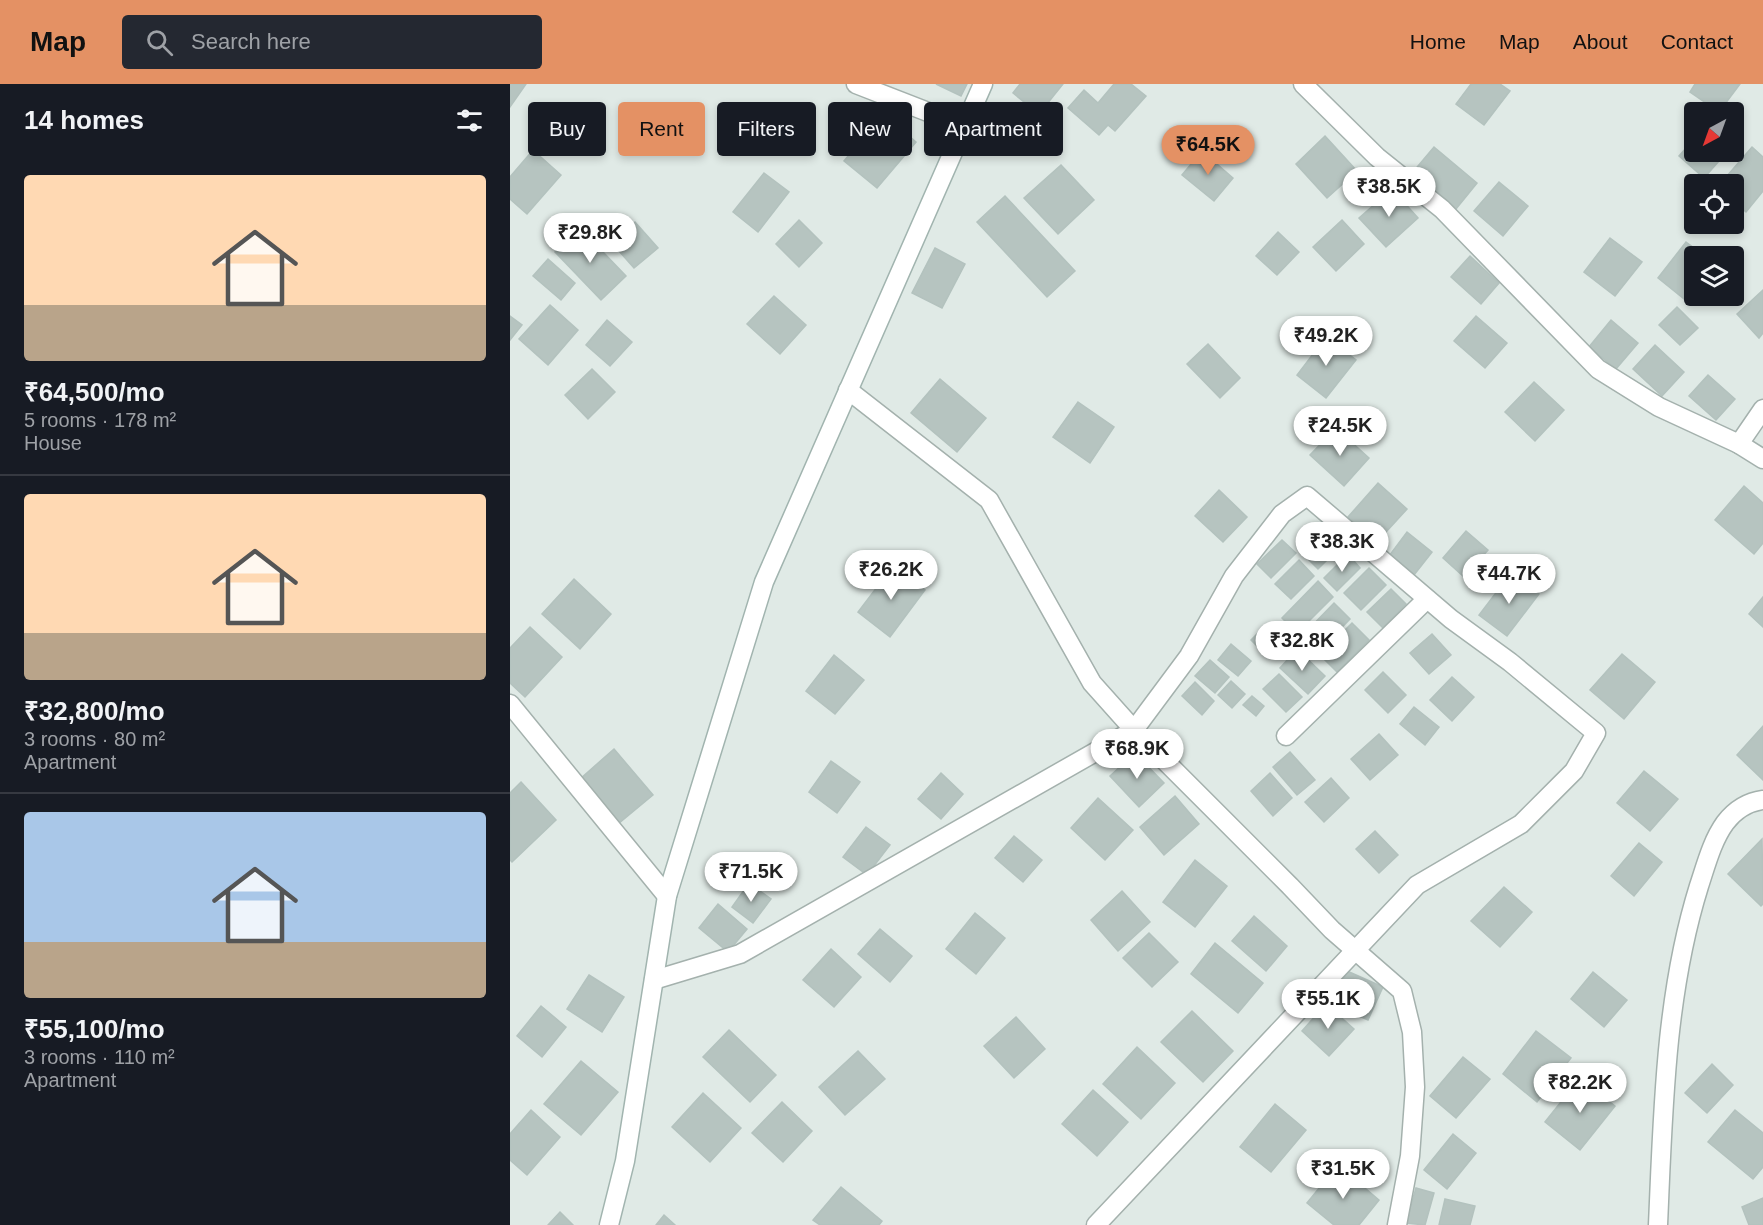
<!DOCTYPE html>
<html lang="en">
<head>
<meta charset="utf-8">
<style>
  body { margin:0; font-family:Arial,sans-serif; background:#242831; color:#f1f3f6; height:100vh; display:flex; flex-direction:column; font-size:22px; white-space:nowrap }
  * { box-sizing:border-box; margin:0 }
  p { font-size:20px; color:#9ea1a6 }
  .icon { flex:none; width:33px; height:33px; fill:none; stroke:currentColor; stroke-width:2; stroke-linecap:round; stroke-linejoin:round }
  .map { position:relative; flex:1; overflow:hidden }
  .details { display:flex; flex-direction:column; background:#171b24; width:510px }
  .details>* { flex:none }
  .guide { position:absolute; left:18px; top:18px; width:570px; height:54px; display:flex; gap:12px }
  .needle { width:39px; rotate:221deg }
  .controls { position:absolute; left:1174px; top:18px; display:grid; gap:12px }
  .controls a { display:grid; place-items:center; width:60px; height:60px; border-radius:6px; background:#171b24; box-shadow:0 3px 9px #0003; font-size:30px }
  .price { position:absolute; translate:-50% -51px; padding:0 14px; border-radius:21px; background:#fff; color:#222; font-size:20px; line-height:39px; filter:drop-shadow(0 2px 3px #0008) }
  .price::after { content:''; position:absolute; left:50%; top:36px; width:18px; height:14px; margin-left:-9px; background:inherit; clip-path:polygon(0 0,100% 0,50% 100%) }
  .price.selected { background:#e49164; color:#111 }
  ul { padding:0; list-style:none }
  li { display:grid; align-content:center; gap:12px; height:318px; padding:0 24px }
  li+li { border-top:2px solid #363941 }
  li span { display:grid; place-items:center; height:186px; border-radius:6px; color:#555 }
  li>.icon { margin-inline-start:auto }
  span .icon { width:108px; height:108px; fill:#fffc; stroke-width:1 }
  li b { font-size:26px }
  h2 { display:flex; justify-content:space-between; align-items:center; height:72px; padding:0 24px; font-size:26px }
  .tag { padding:0 21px; border-radius:6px; background:#171b24; box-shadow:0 3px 9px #0003; font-size:21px; line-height:54px }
  .tag.selected { background:#e49164; color:#111 }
  header { display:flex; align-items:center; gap:36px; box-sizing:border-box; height:84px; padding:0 30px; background:#e49164; color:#111 }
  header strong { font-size:28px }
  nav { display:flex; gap:33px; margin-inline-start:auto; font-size:21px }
  .search { width:420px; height:54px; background:#242831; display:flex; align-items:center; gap:15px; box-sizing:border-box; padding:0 21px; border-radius:6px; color:#9ea1a6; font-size:22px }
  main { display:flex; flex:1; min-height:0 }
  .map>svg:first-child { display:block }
  .building { fill:#b6c4c0; stroke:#b3c2be; stroke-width:1.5 }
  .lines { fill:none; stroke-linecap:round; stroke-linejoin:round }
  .street-casing { stroke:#a4b1ad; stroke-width:21 }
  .secondary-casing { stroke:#a1b4af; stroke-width:21 }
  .street { stroke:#fff; stroke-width:18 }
  .secondary { stroke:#fff; stroke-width:18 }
</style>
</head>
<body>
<header>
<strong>Map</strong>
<div class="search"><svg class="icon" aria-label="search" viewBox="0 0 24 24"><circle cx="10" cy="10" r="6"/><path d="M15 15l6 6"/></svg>Search here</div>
<nav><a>Home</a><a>Map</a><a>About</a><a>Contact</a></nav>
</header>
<main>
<section class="details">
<h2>14 homes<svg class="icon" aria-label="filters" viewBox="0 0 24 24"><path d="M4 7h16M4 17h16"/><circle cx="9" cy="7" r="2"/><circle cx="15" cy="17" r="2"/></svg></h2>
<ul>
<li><span style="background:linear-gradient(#ffd9b3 70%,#b9a48a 0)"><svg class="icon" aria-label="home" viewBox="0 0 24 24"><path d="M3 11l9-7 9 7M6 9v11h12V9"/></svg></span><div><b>₹64,500/mo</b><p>5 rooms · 178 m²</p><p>House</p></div></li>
<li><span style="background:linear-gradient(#ffd9b3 75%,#b9a48a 0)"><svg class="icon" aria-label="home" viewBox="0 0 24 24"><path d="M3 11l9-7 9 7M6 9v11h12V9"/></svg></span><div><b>₹32,800/mo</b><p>3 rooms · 80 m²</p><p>Apartment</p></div></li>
<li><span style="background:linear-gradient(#a9c7e8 70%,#b9a48a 0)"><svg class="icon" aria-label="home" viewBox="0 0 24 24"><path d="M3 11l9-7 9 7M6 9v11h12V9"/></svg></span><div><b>₹55,100/mo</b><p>3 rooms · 110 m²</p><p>Apartment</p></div></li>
</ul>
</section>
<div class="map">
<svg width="1253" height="1141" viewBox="0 0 1253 1141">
  <rect width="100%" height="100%" fill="#e0eae6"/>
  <g class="building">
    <polygon points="0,0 16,0 0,23"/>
    <polygon points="426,0 457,0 451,12"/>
    <polygon points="510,0 553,0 529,30 503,9"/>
    <polygon points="604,0 621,0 636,12 605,47 598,41 589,51 558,24 574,6 588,19"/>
    <polygon points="961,0 990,0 1000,7 974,41 946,20"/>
    <polygon points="1185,0 1230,0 1209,28 1180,8"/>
    <polygon points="374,30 406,58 367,104 334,77"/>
    <polygon points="815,52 847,87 817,114 786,80"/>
    <polygon points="1185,54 1185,68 1217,68 1194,94 1169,72"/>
    <polygon points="924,63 967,99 946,125 903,88"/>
    <polygon points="1242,63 1253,73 1253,107 1236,128 1224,118 1224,100 1210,100"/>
    <polygon points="23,66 51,91 17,130 0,115 0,93"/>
    <polygon points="692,67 723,94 704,117 672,91"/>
    <polygon points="551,81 584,116 548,150 514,114"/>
    <polygon points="254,89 279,108 248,148 223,128"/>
    <polygon points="989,98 1018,122 993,152 964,127"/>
    <polygon points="882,105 908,134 876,163 849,134"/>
    <polygon points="495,112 565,187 537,213 467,138"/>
    <polygon points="289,136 312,159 289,183 266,160"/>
    <polygon points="832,136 854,160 826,187 803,163"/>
    <polygon points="125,138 148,164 124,184 101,158"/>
    <polygon points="70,144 116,192 91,216 45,168"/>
    <polygon points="768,148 789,168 767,191 746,172"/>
    <polygon points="1100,154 1132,178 1105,212 1074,188"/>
    <polygon points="1176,158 1195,172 1185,172 1185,211 1179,219 1148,194"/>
    <polygon points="425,164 455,180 432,224 402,209"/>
    <polygon points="960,172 989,199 971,220 941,193"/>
    <polygon points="38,175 65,199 51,216 23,192"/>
    <polygon points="1253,206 1253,249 1249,254 1227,230"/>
    <polygon points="264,212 296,241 270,270 237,240"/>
    <polygon points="40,221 68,246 38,281 9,255"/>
    <polygon points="1167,223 1188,244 1170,261 1149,241"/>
    <polygon points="0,232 12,241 0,256"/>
    <polygon points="966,232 997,259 975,284 944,257"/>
    <polygon points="97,236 122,258 100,282 76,261"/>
    <polygon points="1101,236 1128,259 1106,285 1079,263"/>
    <polygon points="816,253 846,276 816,314 787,291"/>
    <polygon points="698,260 730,294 710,314 677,280"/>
    <polygon points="1145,261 1174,288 1152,312 1123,285"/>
    <polygon points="82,285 105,308 78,335 55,311"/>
    <polygon points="1198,291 1225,315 1206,336 1179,312"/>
    <polygon points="430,295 476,334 447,368 401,329"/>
    <polygon points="1024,298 1054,326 1025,357 995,328"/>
    <polygon points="568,318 604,343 580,379 543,353"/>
    <polygon points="826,344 859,374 834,402 800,371"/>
    <polygon points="868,399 897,425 866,459 838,433"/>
    <polygon points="1234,402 1253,419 1253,459 1244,470 1205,436"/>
    <polygon points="709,406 737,433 713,458 685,432"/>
    <polygon points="817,446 832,461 808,485 793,470"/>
    <polygon points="956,447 978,466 954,493 933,474"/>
    <polygon points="897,448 922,468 904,491 879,472"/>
    <polygon points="772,456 786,469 761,494 747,480"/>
    <polygon points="838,470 850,484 827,507 814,494"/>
    <polygon points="789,476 804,492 781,515 765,500"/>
    <polygon points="383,482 415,506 380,553 348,528"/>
    <polygon points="859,484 876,501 851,526 834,509"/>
    <polygon points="1001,489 1029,510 997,552 969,531"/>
    <polygon points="64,495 101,530 70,565 32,530"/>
    <polygon points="808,497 823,513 787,549 772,534"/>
    <polygon points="881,505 896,520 873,544 857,528"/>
    <polygon points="1253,513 1253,543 1239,530"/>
    <polygon points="824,519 840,535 807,569 791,553"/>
    <polygon points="842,539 859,556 827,588 810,571"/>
    <polygon points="757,540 771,555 755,570 741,556"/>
    <polygon points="20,543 52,573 15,613 0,599 0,564"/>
    <polygon points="922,550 941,571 919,590 900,569"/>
    <polygon points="721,560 741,577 728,592 708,576"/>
    <polygon points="787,565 815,592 798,610 770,584"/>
    <polygon points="1112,570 1145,598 1114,635 1080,606"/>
    <polygon points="324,571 354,596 325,630 296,607"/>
    <polygon points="700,576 719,593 705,609 685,592"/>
    <polygon points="873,588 896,611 878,629 855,606"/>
    <polygon points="769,590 792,613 776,628 753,605"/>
    <polygon points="942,593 964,613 942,637 920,616"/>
    <polygon points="721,597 735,610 722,624 708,611"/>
    <polygon points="685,598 704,617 692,631 672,612"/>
    <polygon points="742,612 754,622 746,632 733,621"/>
    <polygon points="904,623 929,643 915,661 890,640"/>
    <polygon points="1253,642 1253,696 1227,671"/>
    <polygon points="869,650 888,671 860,696 841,675"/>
    <polygon points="104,665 143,711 108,740 70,695"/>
    <polygon points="780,668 805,696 787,711 763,683"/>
    <polygon points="625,669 654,699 629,723 600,692"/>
    <polygon points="321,677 350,698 327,729 299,708"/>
    <polygon points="1134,687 1168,715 1140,747 1107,719"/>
    <polygon points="431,689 453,710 431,735 408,715"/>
    <polygon points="760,689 782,714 763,732 741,707"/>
    <polygon points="821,694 839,714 814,738 795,718"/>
    <polygon points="11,698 46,736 2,778 0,776 0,709"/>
    <polygon points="665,712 689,740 654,771 630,743"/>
    <polygon points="588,714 623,746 595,776 561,744"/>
    <polygon points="356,743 380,761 357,791 333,773"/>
    <polygon points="865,747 888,771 869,789 846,765"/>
    <polygon points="504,752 532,776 513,798 485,774"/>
    <polygon points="1252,755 1253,820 1251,822 1218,790"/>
    <polygon points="1129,759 1152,778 1124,812 1101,792"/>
    <polygon points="685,776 717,802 685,843 653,818"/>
    <polygon points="239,799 261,815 243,839 222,823"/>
    <polygon points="994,803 1022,828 990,863 961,837"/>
    <polygon points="612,807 640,838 608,867 581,836"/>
    <polygon points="208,820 237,845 218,868 189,844"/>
    <polygon points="465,829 495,854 466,890 436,865"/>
    <polygon points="744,832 777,862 756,887 722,857"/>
    <polygon points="370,845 402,872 380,898 348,870"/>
    <polygon points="639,849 668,878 642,903 613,874"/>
    <polygon points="705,859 753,899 728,929 681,890"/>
    <polygon points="321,865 351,893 324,923 293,896"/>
    <polygon points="837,887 873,903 858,936 822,920"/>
    <polygon points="1083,888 1117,916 1094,943 1061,915"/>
    <polygon points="79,891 114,913 92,948 57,925"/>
    <polygon points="816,920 844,945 819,972 792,947"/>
    <polygon points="31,922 56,943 32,973 7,952"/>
    <polygon points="682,927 723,967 693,998 651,958"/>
    <polygon points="506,933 535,965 504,994 474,962"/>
    <polygon points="219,946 266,991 240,1018 193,973"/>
    <polygon points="1026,947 1061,974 1027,1018 993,990"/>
    <polygon points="627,963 665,999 631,1035 593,1000"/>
    <polygon points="348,967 375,995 335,1031 309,1003"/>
    <polygon points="953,973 980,995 946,1034 920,1012"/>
    <polygon points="71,977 108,1008 71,1051 34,1020"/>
    <polygon points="1202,980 1223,1001 1197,1029 1175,1009"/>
    <polygon points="1070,994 1105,1022 1070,1066 1035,1038"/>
    <polygon points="583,1006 618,1038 587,1072 552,1040"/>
    <polygon points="193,1009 231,1044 200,1078 162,1043"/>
    <polygon points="272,1018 302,1047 273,1078 242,1049"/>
    <polygon points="765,1020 796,1046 761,1088 730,1063"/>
    <polygon points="21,1026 50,1053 17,1091 0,1076 0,1050"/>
    <polygon points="1225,1026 1253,1049 1253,1083 1243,1095 1198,1058"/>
    <polygon points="943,1050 966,1069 937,1105 914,1086"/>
    <polygon points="828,1081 869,1116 849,1141 824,1141 797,1119"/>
    <polygon points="331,1103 372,1137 369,1141 310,1141 303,1136"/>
    <polygon points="906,1104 924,1109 915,1141 896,1139"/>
    <polygon points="1253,1114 1253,1141 1239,1141 1232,1123"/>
    <polygon points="935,1115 965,1122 960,1141 929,1141"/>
    <polygon points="50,1128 63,1141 38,1141"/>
    <polygon points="154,1131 165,1141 146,1141"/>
  </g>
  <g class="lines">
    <defs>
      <g id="street">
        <polyline points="346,0 454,42"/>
        <polyline points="793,0 867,73 932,125 1088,285 1149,323 1229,360 1253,375"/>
        <polyline points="338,306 479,416 582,599 624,646 780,802 822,846 892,907 902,948 905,1003 900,1072 887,1141"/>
        <polyline points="1229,360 1253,325"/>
        <polyline points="0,620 157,812"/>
        <polyline points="776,652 917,515"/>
        <polyline points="144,896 230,870 624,646 679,572 724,492 772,430 797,412 941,535 1000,578 1086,649 1064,687 1011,740 907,801 586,1141"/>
        <path d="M1148,1141C1153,1028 1155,911 1189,802C1196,781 1202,757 1215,739C1225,726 1238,718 1253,716"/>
      </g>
      <polyline id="secondary" points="99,1141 115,1077 157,812 254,498 473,0"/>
    </defs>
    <use href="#street" class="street-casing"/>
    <use href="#secondary" class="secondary-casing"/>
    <use href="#street" class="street"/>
    <use href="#secondary" class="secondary"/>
  </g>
</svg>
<div class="controls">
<a><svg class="needle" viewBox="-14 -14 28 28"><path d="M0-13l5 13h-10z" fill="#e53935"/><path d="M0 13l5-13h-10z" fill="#9ea1a6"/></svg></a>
<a><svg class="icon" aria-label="locate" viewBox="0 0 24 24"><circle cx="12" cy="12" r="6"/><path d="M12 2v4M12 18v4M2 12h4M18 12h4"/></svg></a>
<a><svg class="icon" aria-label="layers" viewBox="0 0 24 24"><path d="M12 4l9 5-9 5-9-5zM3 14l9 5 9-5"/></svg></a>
</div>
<b class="price selected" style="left:698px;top:92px">₹64.5K</b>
<b class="price" style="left:879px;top:134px">₹38.5K</b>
<b class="price" style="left:80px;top:180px">₹29.8K</b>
<b class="price" style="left:816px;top:283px">₹49.2K</b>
<b class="price" style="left:830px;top:373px">₹24.5K</b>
<b class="price" style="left:832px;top:489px">₹38.3K</b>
<b class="price" style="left:381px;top:517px">₹26.2K</b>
<b class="price" style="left:999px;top:521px">₹44.7K</b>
<b class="price" style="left:792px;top:588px">₹32.8K</b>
<b class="price" style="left:627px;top:696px">₹68.9K</b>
<b class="price" style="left:241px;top:819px">₹71.5K</b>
<b class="price" style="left:818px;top:946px">₹55.1K</b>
<b class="price" style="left:1070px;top:1030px">₹82.2K</b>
<b class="price" style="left:833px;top:1116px">₹31.5K</b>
<div class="guide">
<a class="tag">Buy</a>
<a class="tag selected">Rent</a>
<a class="tag">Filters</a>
<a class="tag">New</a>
<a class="tag">Apartment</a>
</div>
</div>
</main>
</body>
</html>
